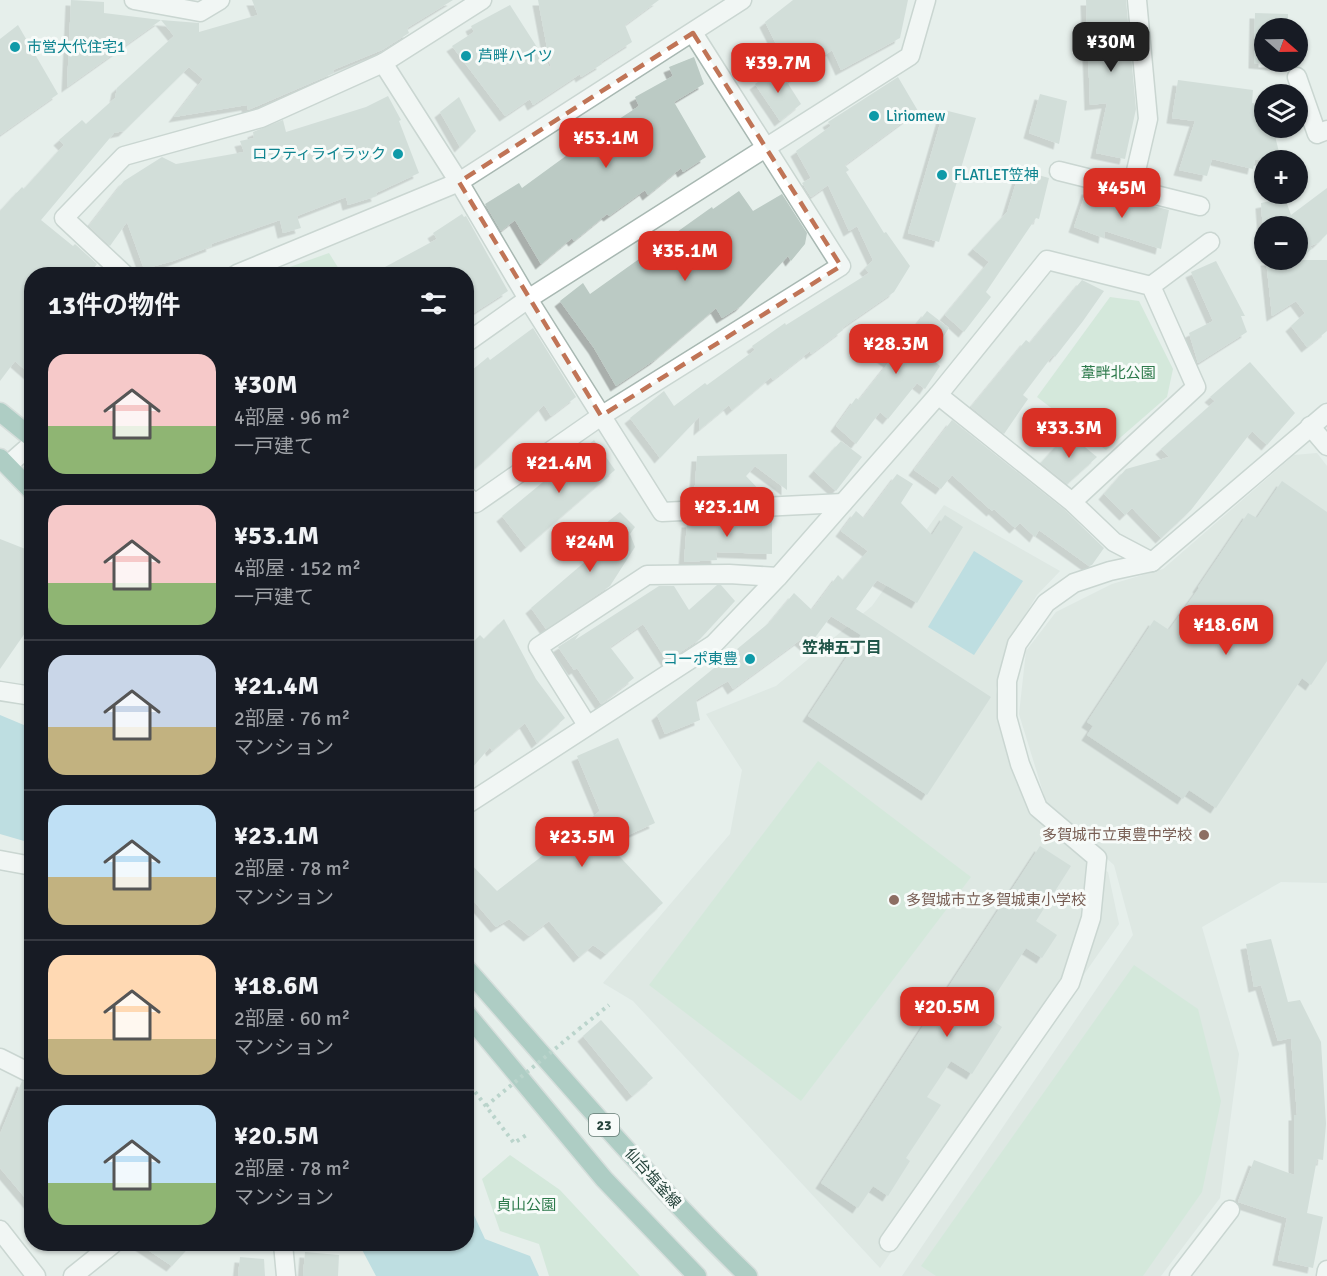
<!DOCTYPE html>
<html lang="ja">
<head>
<meta charset="utf-8">
<style>
  body { margin:0; font-family:Signika,"Noto Sans JP",sans-serif; background:#20242c; color:#f1f3f6; height:100vh; display:flex; flex-direction:column; font-size:22px; white-space:nowrap }
  * { box-sizing:border-box; margin:0 }
  p { font-size:20px; color:#9ea1a6 }
  .icon { flex:none; width:33px; height:33px; fill:none; stroke:currentColor; stroke-width:2; stroke-linecap:round; stroke-linejoin:round }
  .map { position:relative; flex:1; overflow:hidden }
  .details { position:absolute; left:24px; top:267px; width:450px; height:984px; display:flex; flex-direction:column; background:#171b24; border-radius:24px; box-shadow:0 2px 4px #0004 }
  .details>* { flex:none }
  .needle { width:39px; rotate:110deg }
  .buttons { position:absolute; left:1254px; top:18px; display:grid; gap:12px }
  .buttons a { display:grid; place-items:center; width:54px; height:54px; border-radius:50%; background:#171b24; box-shadow:0 2px 4px #0004; font-size:30px }
  .price { position:absolute; translate:-50% -51px; padding:0 14px; border-radius:12px; background:#d93025; color:#fff; font-size:20px; line-height:39px; filter:drop-shadow(0 2px 3px #0008) }
  .price::after { content:''; position:absolute; left:50%; top:36px; width:18px; height:14px; margin-left:-9px; background:inherit; clip-path:polygon(0 0,100% 0,50% 100%) }
  .price.current { background:#222; color:#fff }
  ul { padding:0; list-style:none }
  li { display:flex; align-items:center; gap:18px; height:150px; padding:0 24px }
  li+li { border-top:2px solid #363941 }
  li span { display:grid; place-items:center; flex:none; width:168px; height:120px; border-radius:18px; color:#555 }
  li>.icon { margin-inline-start:auto }
  span .icon { width:72px; height:72px; fill:#fffc; stroke-width:1 }
  li b { font-size:26px }
  h2 { display:flex; justify-content:space-between; align-items:center; height:72px; padding:0 24px; font-size:26px }
  .map>svg:first-child { display:block }
  .built { fill:#d4dfda }
  .green { fill:#bfe0c8 }
  .water { fill:#8ec9d4 }
  .building { fill:#bbcac4; filter:url(#shadow) }
  .lines { fill:none; stroke-linecap:round; stroke-linejoin:round }
  .minor-casing { stroke:#a8b8b2; stroke-width:21 }
  .tertiary-casing { stroke:#a8b8b2; stroke-width:21 }
  .primary-casing { stroke:#c2cac8; stroke-width:21 }
  .path { stroke:#86b3a5; stroke-width:4; stroke-dasharray:3 4.5; stroke-linecap:butt }
  .minor { stroke:#fff; stroke-width:18 }
  .tertiary { stroke:#fff; stroke-width:18 }
  .primary { stroke:#6aa596; stroke-width:18 }
  .path-bridge { stroke:#86b3a5; stroke-width:4; stroke-dasharray:3 4.5; stroke-linecap:butt }
  .marked { fill:none; stroke:#c07456; stroke-width:4.5; stroke-dasharray:12 8; stroke-linejoin:round }
  .culture-dot { fill:#0f9aa8; stroke:#f7fbf9; stroke-width:2 }
  .education-dot { fill:#8d6e63; stroke:#f7fbf9; stroke-width:2 }
  .labels { text-anchor:middle; dominant-baseline:central; stroke-width:6; stroke-linejoin:round; paint-order:stroke }
  .shield { fill:#f7fbf9; stroke:#637a73; stroke-width:1.5 }
  .shield-label { font-size:14px; font-weight:bold; fill:#24423a }
  .culture-label { font-size:15px; fill:#0d838f; stroke:#f7fbf9; text-anchor:start }
  .park-label { font-size:15px; fill:#2d7a4b; stroke:#f7fbf9 }
  .education-label { font-size:15px; fill:#785e54; stroke:#f7fbf9; text-anchor:end }
  .street-label { font-size:15px; fill:#24423a; stroke:#f7fbf9 }
  .neighbourhood-label { font-size:16px; font-weight:bold; fill:#1f5548; stroke:#f7fbf9 }
</style>
</head>
<body>
<div class="map">
<svg width="1327" height="1276" viewBox="0 0 1327 1276">
  <defs>
    <filter id="shadow"><feDropShadow dx="-5.5" dy="5.5" stdDeviation="0" flood-color="#0004"/></filter>
  </defs>
  <rect width="100%" height="100%" fill="#e6efeb"/>
  <g class="built">
    <polygon points="1317,453 1327,466 1327,883 1281,882 1202,927 1239,1054 1220,1198 1161,1276 902,1276 1133,935 1114,865 1047,805 1019,714 1026,651 1056,612 1112,584 1163,569 1294,455"/>
    <polygon points="944,505 1060,571 1037,595 1010,640 996,689 1009,756 1033,816 1087,861 1108,872 1119,924 880,1268 633,1001 603,983 730,834 742,770 706,714 776,686 872,606"/>
  </g>
  <g class="green">
    <polygon points="329,253 342,274 270,274"/>
    <polygon points="1110,297 1139,301 1173,369 1167,397 1106,450 1037,397"/>
    <polygon points="818,761 971,877 801,1101 649,985"/>
    <polygon points="1134,965 1198,1009 1221,1101 1202,1192 1143,1276 936,1276 921,1266"/>
    <polygon points="510,1155 560,1190 640,1276 549,1276 539,1244 500,1231 482,1179"/>
  </g>
  <g class="water">
    <polygon points="974,551 1023,581 974,655 928,627"/>
    <polygon points="0,715 31,728 31,843 0,834"/>
    <polygon points="467,1200 485,1239 530,1256 539,1276 376,1276 359,1244 466,1244"/>
  </g>
  <g class="building">
    <polygon points="71,0 104,2 104,13 161,20 67,87"/>
    <polygon points="252,0 453,0 407,28 409,33 382,50 333,70 334,73 248,110 247,105 174,117 203,79 189,67 124,131 114,133 41,220 73,246 75,244 97,264 89,274 32,274 32,376 15,361 0,381 0,211 22,187 24,189 64,145 59,140 82,120 86,124 115,98 117,88 174,36 161,20 199,23 199,32 258,15"/>
    <polygon points="538,0 659,0 625,25 632,42 601,62 602,64 581,77 580,74 533,105 530,99 505,116 452,46 474,32 471,26 510,5 551,69"/>
    <polygon points="793,0 908,0 900,38 841,70 832,50 793,78 765,22"/>
    <polygon points="1086,0 1126,0 1136,109 1125,159 1096,153 1107,103 1090,105"/>
    <polygon points="1255,13 1288,14 1288,28 1264,28 1264,62 1287,62 1287,66 1254,63"/>
    <polygon points="18,25 58,94 0,135 0,39"/>
    <polygon points="694,57 704,84 674,102 706,157 683,172 681,168 648,195 645,190 609,216 607,214 574,241 572,238 541,264 515,220 501,231 485,204 519,183 522,188 596,134 639,106 635,97 673,76 669,67"/>
    <polygon points="778,68 801,104 780,121 755,84"/>
    <polygon points="898,77 918,111 845,165 849,170 846,172 884,233 886,232 910,266 894,292 842,328 843,330 811,354 810,351 773,380 771,377 732,410 729,405 699,430 700,416 660,458 630,418 664,391 674,406 705,383 707,385 755,350 752,346 785,323 786,325 869,273 865,268 873,260 857,226 849,231 828,185 811,197 802,183 811,178 796,151 831,126 828,122"/>
    <polygon points="1178,80 1253,90 1252,103 1264,105 1264,128 1273,128 1281,160 1255,160 1253,169 1212,159 1207,176 1179,170 1195,121 1172,118"/>
    <polygon points="1040,94 1067,101 1059,144 1029,133"/>
    <polygon points="388,96 401,120 399,121 419,173 376,193 377,196 348,205 346,197 297,216 301,228 283,233 280,220 211,244 212,246 173,261 144,269 127,222 110,246 89,226 124,181 162,157 176,164 244,152 240,141 254,138 253,132 283,120 286,132 366,107"/>
    <polygon points="459,97 476,131 460,147 440,112"/>
    <polygon points="944,110 976,118 939,242 908,233"/>
    <polygon points="1020,170 1049,178 1039,219 1036,218 986,292 991,297 964,332 945,315 989,262 973,249 1007,212"/>
    <polygon points="1327,188 1327,234 1318,243 1310,246 1312,248 1301,260 1327,260 1327,331 1307,347 1291,326 1305,313 1296,301 1272,316 1266,260 1298,260 1298,226 1264,226 1264,246 1261,203 1285,198 1291,215"/>
    <polygon points="1087,189 1169,210 1161,249 1105,231 1104,238 1074,227"/>
    <polygon points="739,191 753,211 782,194 807,233 805,244 791,261 788,256 741,306 722,318 716,308 656,359 616,386 594,348 560,301 583,283 590,294 712,207 713,209"/>
    <polygon points="462,214 464,217 466,216 508,291 466,318 466,274 372,274 437,239 433,233"/>
    <polygon points="1216,261 1245,316 1241,316 1247,332 1198,363 1189,333 1213,321 1191,272"/>
    <polygon points="1082,280 1104,291 1083,321 1055,357 1053,355 1023,395 1028,399 1004,434 971,407 1026,340 1030,343"/>
    <polygon points="927,311 949,328 930,357 940,366 925,389 917,383 888,419 880,412 856,444 836,426 856,398 859,400 889,362 874,351 892,329 905,339"/>
    <polygon points="533,328 576,397 551,416 544,405 495,451 466,476 466,422 474,417 466,405 466,375 488,357 490,360"/>
    <polygon points="1250,362 1295,413 1267,445 1252,431 1191,510 1161,538 1132,508 1125,515 1104,494 1126,469 1169,457 1161,449 1215,401 1210,397"/>
    <polygon points="952,420 1065,510 1104,548 1092,565 1089,566 1039,530 1035,537 1020,523 1015,528 994,509 992,511 952,475 941,489 914,470"/>
    <polygon points="1068,433 1097,457 1067,484 1041,463"/>
    <polygon points="594,440 615,470 526,547 502,516"/>
    <polygon points="841,441 862,457 836,491 814,471"/>
    <polygon points="787,454 787,490 755,466 746,476 765,496 694,499 697,456"/>
    <polygon points="897,474 913,484 901,503 932,535 945,515 963,527 917,603 877,580 856,609 991,697 927,795 808,716 861,635 831,616 808,647 800,640 733,689 728,681 696,700 700,720 665,734 657,715 770,622 794,593 812,610 838,575 843,580 868,551 841,531 856,511 864,518"/>
    <polygon points="1282,481 1327,512 1327,661 1311,685 1302,678 1216,808 1189,790 1183,799 1087,735 1093,726 1087,722 1154,620 1169,630 1199,588 1198,587 1248,513 1257,518"/>
    <polygon points="620,512 635,527 630,534 635,547 610,586 546,629 531,608 600,549 590,536"/>
    <polygon points="772,518 772,554 716,552 717,560 684,562 687,522"/>
    <polygon points="0,539 28,550 32,554 32,623 0,669"/>
    <polygon points="717,585 721,585 735,601 700,639 667,661 643,624 610,647 634,678 601,704 577,668 574,670 558,647 580,633 575,640 659,586 674,586 689,610"/>
    <polygon points="504,619 536,679 565,718 537,743 525,723 492,751 490,747 466,775 466,649 480,635 484,639"/>
    <polygon points="618,738 655,823 608,844 663,903 606,954 593,945 579,957 549,921 529,936 509,919 496,927 466,892 466,859 497,891 600,811 577,756"/>
    <polygon points="1040,846 1071,866 1036,921 1057,935 1042,958 1026,948 983,1014 1002,1027 972,1074 951,1061 927,1097 941,1105 906,1158 910,1161 888,1196 873,1186 858,1208 821,1183"/>
    <polygon points="1271,939 1288,1002 1300,1000 1321,1042 1326,1124 1323,1160 1317,1159 1307,1213 1323,1217 1313,1268 1278,1260 1287,1218 1238,1202 1254,1160 1294,1175 1294,1115 1297,1115 1291,1038 1278,1041 1261,985 1254,987 1246,944"/>
    <polygon points="601,1020 653,1078 632,1096 583,1036"/>
    <polygon points="22,1081 32,1085 32,1206 0,1168 0,1134"/>
    <polygon points="139,1244 192,1244 172,1266"/>
    <polygon points="305,1252 339,1255 338,1276 303,1276"/>
    <polygon points="240,1257 264,1259 265,1276 238,1276"/>
  </g>
  <g class="lines">
    <defs>
      <g id="minor">
        <polyline points="134,0 200,12 220,0"/>
        <polyline points="383,63 459,182 528,299 662,512 843,503"/>
        <polyline points="1297,77 1317,134 1327,130"/>
        <polyline points="1059,171 1200,206"/>
        <polyline points="1132,188 1148,119 1137,0"/>
        <polyline points="124,274 64,218 124,156 261,118 383,63 482,0"/>
        <polyline points="1151,286 1210,242"/>
        <polyline points="466,343 528,299 910,56 926,0"/>
        <polyline points="1310,426 1327,446"/>
        <polyline points="466,496 476,503 601,416 841,266 693,33"/>
        <polyline points="1072,502 1196,387 1151,286 1047,260 938,395 1072,502 1114,542 1152,562"/>
        <polyline points="0,691 32,696"/>
        <polyline points="587,725 538,647 647,575 729,574 778,577"/>
        <polyline points="466,805 714,644 778,577 938,395"/>
        <polyline points="0,860 32,866"/>
        <polyline points="0,1058 32,1074"/>
        <polyline points="0,1230 36,1276"/>
        <polyline points="889,1242 1070,983 1091,918 1097,858 1038,808 1020,764 1007,717 1007,681 1017,644 1046,603 1074,583 1110,571 1152,562 1327,413"/>
        <polyline points="283,1244 286,1276"/>
        <polyline points="73,1276 113,1244"/>
        <polyline points="1179,1276 1230,1210"/>
        <polyline points="1326,1276 1327,1270"/>
      </g>
      <g id="tertiary">
        <polyline points="237,274 459,182 742,0"/>
        <polyline points="8,465 32,444"/>
      </g>
      <g id="primary">
        <polyline points="0,412 32,438"/>
        <polyline points="0,458 32,491"/>
        <path d="M466,968C558,1072 648,1179 748,1276"/>
        <polyline points="466,1013 604,1179 697,1276"/>
      </g>
    </defs>
    <use href="#minor" class="minor-casing"/>
    <use href="#tertiary" class="tertiary-casing"/>
    <use href="#primary" class="primary-casing"/>
    <g class="path">
      <polyline points="579,1029 609,1005"/>
      <polyline points="466,1080 514,1143 528,1134"/>
    </g>
    <use href="#minor" class="minor"/>
    <use href="#tertiary" class="tertiary"/>
    <use href="#primary" class="primary"/>
    <polyline class="path-bridge" points="486,1106 579,1029"/>
  </g>
  <path d="M0 0H1327V1276H0ZM693,33L841,266L601,416L459,182Z" fill="#e6efeb" fill-opacity=".55" fill-rule="evenodd"/>
  <path class="marked" d="M693,33L841,266L601,416L459,182Z"/>
  <g class="culture-dot">
    <circle cx="15" cy="47" r="6"/>
    <circle cx="466" cy="56" r="6"/>
    <circle cx="874" cy="116" r="6"/>
    <circle cx="398" cy="154" r="6"/>
    <circle cx="942" cy="175" r="6"/>
    <circle cx="750" cy="659" r="6"/>
  </g>
  <g class="education-dot">
    <circle cx="1204" cy="835" r="6"/>
    <circle cx="894" cy="900" r="6"/>
  </g>
  <g class="labels">
    <rect class="shield" x="589" y="1114" width="30" height="22" rx="4.5"/>
    <g class="shield-label">
      <text x="604" y="1125">23</text>
    </g>
    <g class="culture-label">
      <text x="27" y="47">市営大代住宅1</text>
      <text x="478" y="56">芦畔ハイツ</text>
      <text x="886" y="116">Liriomew</text>
      <text x="386" y="154" text-anchor="end">ロフティライラック</text>
      <text x="954" y="175">FLATLET笠神</text>
      <text x="738" y="659" text-anchor="end">コーポ東豊</text>
    </g>
    <g class="park-label">
      <text x="1118" y="373">葦畔北公園</text>
      <text x="526" y="1205">貞山公園</text>
    </g>
    <g class="education-label">
      <text x="1192" y="835">多賀城市立東豊中学校</text>
      <text x="906" y="900" text-anchor="start">多賀城市立多賀城東小学校</text>
    </g>
    <g class="street-label">
      <text transform="translate(653 1178) rotate(48)">仙台塩釜線</text>
    </g>
    <g class="neighbourhood-label">
      <text x="842" y="648">笠神五丁目</text>
    </g>
  </g>
</svg>
<div class="buttons">
<a><svg class="needle" viewBox="-14 -14 28 28"><path d="M0-13l5 13h-10z" fill="#e53935"/><path d="M0 13l5-13h-10z" fill="#9ea1a6"/></svg></a>
<a><svg class="icon" aria-label="layers" viewBox="0 0 24 24"><path d="M12 4l9 5-9 5-9-5zM3 14l9 5 9-5"/></svg></a>
<a>+</a>
<a>−</a>
</div>
<b class="price current" style="left:1111px;top:73px">¥30M</b>
<b class="price" style="left:778px;top:94px">¥39.7M</b>
<b class="price" style="left:606px;top:169px">¥53.1M</b>
<b class="price" style="left:1122px;top:219px">¥45M</b>
<b class="price" style="left:685px;top:282px">¥35.1M</b>
<b class="price" style="left:896px;top:375px">¥28.3M</b>
<b class="price" style="left:1069px;top:459px">¥33.3M</b>
<b class="price" style="left:559px;top:494px">¥21.4M</b>
<b class="price" style="left:727px;top:538px">¥23.1M</b>
<b class="price" style="left:590px;top:573px">¥24M</b>
<b class="price" style="left:1226px;top:656px">¥18.6M</b>
<b class="price" style="left:582px;top:868px">¥23.5M</b>
<b class="price" style="left:947px;top:1038px">¥20.5M</b>
<section class="details">
<h2>13件の物件<svg class="icon" aria-label="filters" viewBox="0 0 24 24"><path d="M4 7h16M4 17h16"/><circle cx="9" cy="7" r="2"/><circle cx="15" cy="17" r="2"/></svg></h2>
<ul>
<li><span style="background:linear-gradient(#f6c9c9 60%,#8fb573 0)"><svg class="icon" aria-label="home" viewBox="0 0 24 24"><path d="M3 11l9-7 9 7M6 9v11h12V9"/></svg></span><div><b>¥30M</b><p>4部屋 · 96 m²</p><p>一戸建て</p></div></li>
<li><span style="background:linear-gradient(#f6c9c9 65%,#8fb573 0)"><svg class="icon" aria-label="home" viewBox="0 0 24 24"><path d="M3 11l9-7 9 7M6 9v11h12V9"/></svg></span><div><b>¥53.1M</b><p>4部屋 · 152 m²</p><p>一戸建て</p></div></li>
<li><span style="background:linear-gradient(#c9d6e8 60%,#c2b280 0)"><svg class="icon" aria-label="home" viewBox="0 0 24 24"><path d="M3 11l9-7 9 7M6 9v11h12V9"/></svg></span><div><b>¥21.4M</b><p>2部屋 · 76 m²</p><p>マンション</p></div></li>
<li><span style="background:linear-gradient(#bfe0f5 60%,#c2b280 0)"><svg class="icon" aria-label="home" viewBox="0 0 24 24"><path d="M3 11l9-7 9 7M6 9v11h12V9"/></svg></span><div><b>¥23.1M</b><p>2部屋 · 78 m²</p><p>マンション</p></div></li>
<li><span style="background:linear-gradient(#ffd9b3 70%,#c2b280 0)"><svg class="icon" aria-label="home" viewBox="0 0 24 24"><path d="M3 11l9-7 9 7M6 9v11h12V9"/></svg></span><div><b>¥18.6M</b><p>2部屋 · 60 m²</p><p>マンション</p></div></li>
<li><span style="background:linear-gradient(#bfe0f5 65%,#8fb573 0)"><svg class="icon" aria-label="home" viewBox="0 0 24 24"><path d="M3 11l9-7 9 7M6 9v11h12V9"/></svg></span><div><b>¥20.5M</b><p>2部屋 · 78 m²</p><p>マンション</p></div></li>
</ul>
</section>
</div>
</body>
</html>
